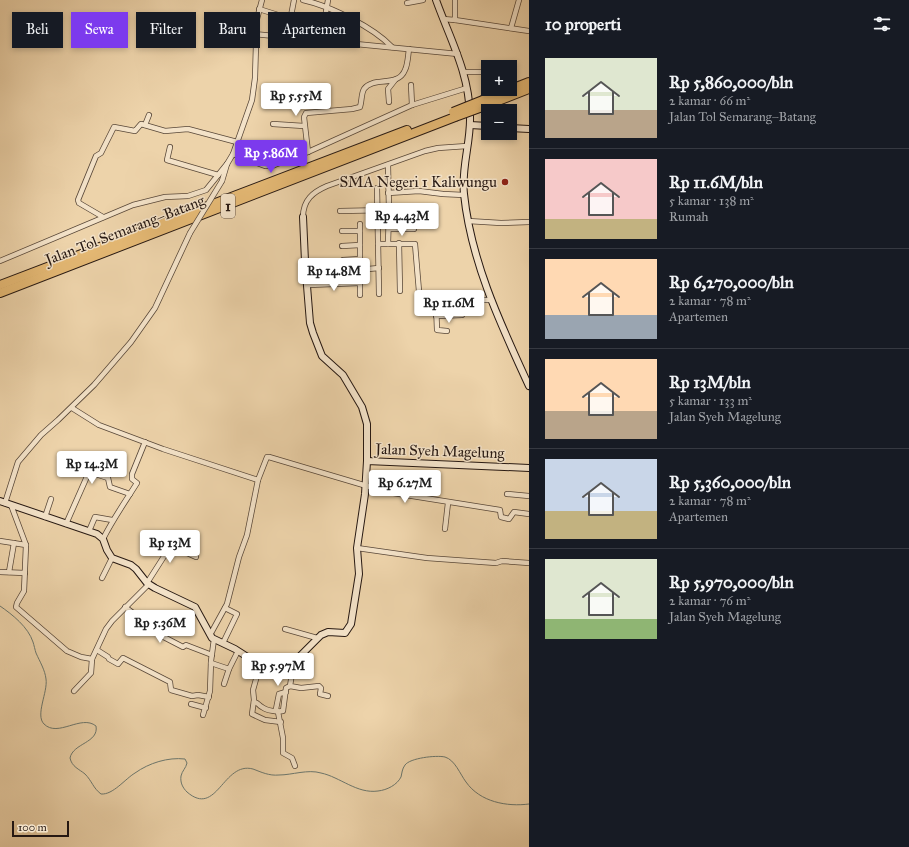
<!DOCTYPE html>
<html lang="id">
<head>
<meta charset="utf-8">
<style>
  body { margin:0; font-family:"IM FELL Great Primer",serif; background:#20242c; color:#f1f3f6; height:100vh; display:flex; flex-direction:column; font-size:15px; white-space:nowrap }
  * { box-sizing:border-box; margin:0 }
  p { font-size:13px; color:#9ea1a6 }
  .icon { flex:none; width:22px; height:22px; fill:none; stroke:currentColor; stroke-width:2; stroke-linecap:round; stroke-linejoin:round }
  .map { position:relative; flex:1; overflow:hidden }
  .sheet { display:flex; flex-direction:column; background:#171b24; width:380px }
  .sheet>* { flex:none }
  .guide { position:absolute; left:12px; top:12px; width:380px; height:36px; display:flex; gap:8px }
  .controls { position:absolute; left:481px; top:60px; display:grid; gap:8px }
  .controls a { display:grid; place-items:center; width:36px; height:36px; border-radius:0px; background:#171b24; box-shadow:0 2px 6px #0003; font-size:20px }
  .scale { position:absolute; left:12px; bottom:10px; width:57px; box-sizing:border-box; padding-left:4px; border:2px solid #261812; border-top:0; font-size:11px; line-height:14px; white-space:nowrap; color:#261812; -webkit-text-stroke:3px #f3e2c8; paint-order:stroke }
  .price { position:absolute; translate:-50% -34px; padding:0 9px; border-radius:4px; background:#fff; color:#222; font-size:13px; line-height:26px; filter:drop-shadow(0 1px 2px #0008) }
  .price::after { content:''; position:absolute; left:50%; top:24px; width:12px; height:9px; margin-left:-6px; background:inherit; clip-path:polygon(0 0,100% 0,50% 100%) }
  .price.on { background:#7c3aed; color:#fff }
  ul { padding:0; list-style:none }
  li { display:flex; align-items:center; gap:12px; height:100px; padding:0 16px }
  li+li { border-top:1px solid #363941 }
  li span { display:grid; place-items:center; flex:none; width:112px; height:80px; border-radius:0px; color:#555 }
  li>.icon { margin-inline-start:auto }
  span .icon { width:48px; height:48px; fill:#fffc; stroke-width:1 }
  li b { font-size:17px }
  h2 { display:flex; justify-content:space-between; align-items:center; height:48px; padding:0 16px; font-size:17px }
  .tag { padding:0 14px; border-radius:0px; background:#171b24; box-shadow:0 2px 6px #0003; font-size:14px; line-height:36px }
  .tag.on { background:#7c3aed; color:#fff }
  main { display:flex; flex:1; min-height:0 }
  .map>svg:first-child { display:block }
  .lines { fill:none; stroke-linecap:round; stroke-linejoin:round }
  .stream { stroke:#6b776e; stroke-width:1 }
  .street-casing { stroke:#584738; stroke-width:6 }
  .secondary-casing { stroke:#261812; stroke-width:8 }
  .highway-casing { stroke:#261812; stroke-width:10 }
  .street { stroke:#f3e2c8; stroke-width:4.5 }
  .secondary { stroke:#f3e2c8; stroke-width:6 }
  .highway { stroke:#e6ba75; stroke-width:8 }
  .street-bridge-casing { stroke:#584738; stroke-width:6; stroke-linecap:butt }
  .highway-bridge-casing { stroke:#261812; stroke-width:10; stroke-linecap:butt }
  .street-bridge { stroke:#f3e2c8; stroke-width:4.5 }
  .highway-bridge { stroke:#e6ba75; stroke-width:8 }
  .poi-dot { fill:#8f2418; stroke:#f3e2c8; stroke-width:1.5 }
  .labels { text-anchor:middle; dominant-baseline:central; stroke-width:3; stroke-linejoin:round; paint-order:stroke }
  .shield { fill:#f3e2c8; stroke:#645549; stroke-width:1 }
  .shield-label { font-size:14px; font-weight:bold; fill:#261812 }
  .poi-label { font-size:15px; fill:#261812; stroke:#f3e2c8; text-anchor:end }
  .street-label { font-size:15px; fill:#261812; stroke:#f3e2c8 }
</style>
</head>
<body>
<main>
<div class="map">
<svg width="529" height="847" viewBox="0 0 529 847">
  <rect width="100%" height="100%" fill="#edd3aa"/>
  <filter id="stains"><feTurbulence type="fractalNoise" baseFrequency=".005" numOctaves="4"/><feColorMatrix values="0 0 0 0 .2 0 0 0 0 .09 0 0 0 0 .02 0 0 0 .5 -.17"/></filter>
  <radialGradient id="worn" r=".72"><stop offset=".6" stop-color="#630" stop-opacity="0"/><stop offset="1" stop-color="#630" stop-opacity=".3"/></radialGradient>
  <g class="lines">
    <path class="stream" d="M0,606C13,615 28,627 33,642C34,645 35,650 36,653C40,662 45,670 46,679C48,692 35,715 44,724C58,738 81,714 96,726C99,743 73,743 70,758C72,767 79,769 85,774C92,781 93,788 101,794C113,795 125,779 135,773C149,763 168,757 185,759L187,763C186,768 182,771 181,776C180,783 183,788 187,792C217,818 223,761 253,769C261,772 269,776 279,775C292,775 308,769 321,773C340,777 357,794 378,791C387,790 397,785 401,777C402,773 402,769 405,765C410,758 436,755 445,757C455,760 460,774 466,782C480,802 507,807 529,804"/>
    <defs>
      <g id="street">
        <path d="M303,0C330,6 373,27 392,47"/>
        <polyline points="407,3 423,0"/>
        <polyline points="259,9 278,15"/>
        <polyline points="443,19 455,20 455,0"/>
        <polyline points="455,20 529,31"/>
        <polyline points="511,28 519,0"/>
        <polyline points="253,34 458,54"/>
        <polyline points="287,37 294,0"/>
        <polyline points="321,41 328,0"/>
        <polyline points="464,72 483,72"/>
        <polyline points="411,85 412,105"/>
        <polyline points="389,102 388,89 395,80"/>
        <polyline points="273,124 304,126"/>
        <polyline points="145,125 149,115"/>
        <polyline points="170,147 167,160 218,175"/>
        <path d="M308,152L304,117L306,113L352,109L360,107C362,101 361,94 364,89C373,76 398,88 405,70C408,64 408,55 409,49"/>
        <polyline points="233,154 265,166 272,166 308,152 412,105 467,88"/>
        <polyline points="222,181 227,164 233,154 252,100 255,78 256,44 253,34 262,0"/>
        <polyline points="377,188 379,294"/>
        <polyline points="388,193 419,191 443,194 464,195"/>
        <polyline points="340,211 389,210 388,165"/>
        <polyline points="103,217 79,203 78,200 96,156 101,153 114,127 135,131 141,124 165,131 188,129 237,142"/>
        <path d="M303,217C303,200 313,192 327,186L425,151L438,148L467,146"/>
        <polyline points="468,221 501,223 529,222"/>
        <polyline points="360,224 360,295"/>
        <polyline points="389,229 414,229"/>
        <polyline points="342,231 360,231"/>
        <polyline points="399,243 400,291"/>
        <polyline points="378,244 415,244 420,303 436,304 437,330 447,331"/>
        <polyline points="388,244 389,210"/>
        <polyline points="342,246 360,245"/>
        <polyline points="343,260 360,259"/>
        <polyline points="0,261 133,205 165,197 188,196 206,190 227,164"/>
        <polyline points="368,269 379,268"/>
        <polyline points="343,275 360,274"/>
        <polyline points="308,285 360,283"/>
        <polyline points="458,300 492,300"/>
        <polyline points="436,316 462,315"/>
        <polyline points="72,408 99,425 163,449 258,480"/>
        <polyline points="507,494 529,496"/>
        <polyline points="5,503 18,462 41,435 58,420 94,385 131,342 155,308 190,233"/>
        <polyline points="11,505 26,545 24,591 17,603 16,607 67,651 81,657 92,659 106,629 112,621 149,584"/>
        <polyline points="45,517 51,499"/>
        <polyline points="66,524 89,472 108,478 110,487 130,494"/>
        <polyline points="445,529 448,503"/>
        <polyline points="89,531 95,517 112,520"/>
        <path d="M103,539C113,519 125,502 137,483L132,479V474L145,442"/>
        <polyline points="0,541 26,545"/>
        <polyline points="176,548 181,536"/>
        <polyline points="357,548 427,558 496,563 502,561 529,563"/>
        <polyline points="0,572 25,573"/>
        <polyline points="9,572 14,543"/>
        <polyline points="102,578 112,558"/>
        <polyline points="147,583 170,547 176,548 196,557"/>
        <polyline points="125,607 145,622 144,629 152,633 156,633 183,647 186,645 212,655"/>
        <polyline points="285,629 317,638"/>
        <polyline points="210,635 227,604 239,557 247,535 258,480 267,457 269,457 387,492 500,510 501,517 509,519 514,512 529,514"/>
        <polyline points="223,643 237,614 225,608"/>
        <polyline points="97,650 108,657 109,659 118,664 123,658 170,682 171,690 192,696 198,695 209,697"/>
        <polyline points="294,661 290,686 301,688 319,686 321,688 320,694 328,696"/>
        <polyline points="211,663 229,669 238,651"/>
        <polyline points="260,665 253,690 254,700 252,714 265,720 281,722"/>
        <polyline points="224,684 229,669"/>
        <polyline points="74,691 91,673 92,659"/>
        <polyline points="286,692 279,694 276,709 278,712 283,738 283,753 292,758 295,766"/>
        <path d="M254,702C259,703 258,705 262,707C267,711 278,712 283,711L286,688L290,686"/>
        <polyline points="191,704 206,708"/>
        <polyline points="203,715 210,691 211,661 214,639"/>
      </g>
      <g id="secondary">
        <path d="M436,0C450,39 469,72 470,116C471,142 461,168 464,194C471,262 501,325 529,386"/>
        <polyline points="470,125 488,126"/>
        <polyline points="510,128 529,129"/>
        <polyline points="303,217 305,261 310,323 313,333 322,356 343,375 362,407 367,424 367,461"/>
        <polyline points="0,501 97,534 103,539 107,550 112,558 131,565 136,569 147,583 155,588 195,607 212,638 235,649 260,665 273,668 291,663 297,659 321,635 328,632 345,633 351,624 359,574 357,548 365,494 367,461 529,468"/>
      </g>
      <g id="highway">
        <polyline points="483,100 529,82"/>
        <polyline points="485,106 529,89"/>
        <polyline points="0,285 407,130"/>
        <polyline points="0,293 455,117"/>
      </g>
    </defs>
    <use href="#street" class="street-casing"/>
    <use href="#secondary" class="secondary-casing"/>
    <use href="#highway" class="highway-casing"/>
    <use href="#street" class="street"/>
    <use href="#secondary" class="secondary"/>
    <use href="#highway" class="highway"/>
    <defs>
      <polyline id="street-bridge" points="190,233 222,181"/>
      <g id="highway-bridge">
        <polyline points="453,112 483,100"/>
        <polyline points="455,117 485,106"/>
      </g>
    </defs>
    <use href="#street-bridge" class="street-bridge-casing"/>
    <use href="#highway-bridge" class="highway-bridge-casing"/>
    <use href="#street-bridge" class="street-bridge"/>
    <use href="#highway-bridge" class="highway-bridge"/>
  </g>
  <circle class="poi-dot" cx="505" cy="182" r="4"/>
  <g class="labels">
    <rect class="shield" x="221" y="194" width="14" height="24" rx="3"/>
    <g class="shield-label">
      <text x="228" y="206">1</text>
    </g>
    <g class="poi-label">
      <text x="497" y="182">SMA Negeri 1 Kaliwungu</text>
    </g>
    <g class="street-label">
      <text transform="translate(125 230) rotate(-21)">Jalan Tol Semarang–Batang</text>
      <text transform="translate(440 451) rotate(2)">Jalan Syeh Magelung</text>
    </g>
  </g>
  <rect width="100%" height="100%" filter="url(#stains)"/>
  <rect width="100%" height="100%" fill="url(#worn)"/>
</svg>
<div class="controls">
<a>+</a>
<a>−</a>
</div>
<div class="scale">100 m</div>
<b class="price" style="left:296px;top:117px">Rp 5.55M</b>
<b class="price on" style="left:271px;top:174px">Rp 5.86M</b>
<b class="price" style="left:402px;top:237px">Rp 4.43M</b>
<b class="price" style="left:334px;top:292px">Rp 14.8M</b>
<b class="price" style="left:449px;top:324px">Rp 11.6M</b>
<b class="price" style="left:92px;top:485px">Rp 14.3M</b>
<b class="price" style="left:405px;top:504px">Rp 6.27M</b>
<b class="price" style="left:170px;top:564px">Rp 13M</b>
<b class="price" style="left:160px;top:644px">Rp 5.36M</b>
<b class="price" style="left:278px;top:687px">Rp 5.97M</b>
<div class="guide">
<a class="tag">Beli</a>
<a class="tag on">Sewa</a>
<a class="tag">Filter</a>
<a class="tag">Baru</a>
<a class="tag">Apartemen</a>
</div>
</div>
<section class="sheet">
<h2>10 properti<svg class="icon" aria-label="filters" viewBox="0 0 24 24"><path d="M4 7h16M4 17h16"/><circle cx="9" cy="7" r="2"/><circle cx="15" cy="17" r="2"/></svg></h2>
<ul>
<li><span style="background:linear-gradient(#dfe7d0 65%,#b9a48a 0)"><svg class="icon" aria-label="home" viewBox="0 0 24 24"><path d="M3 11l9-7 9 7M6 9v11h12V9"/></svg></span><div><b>Rp 5,860,000/bln</b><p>2 kamar · 66 m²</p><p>Jalan Tol Semarang–Batang</p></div></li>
<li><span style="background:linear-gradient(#f6c9c9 75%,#c2b280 0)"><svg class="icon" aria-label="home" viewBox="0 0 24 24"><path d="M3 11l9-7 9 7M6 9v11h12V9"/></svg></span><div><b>Rp 11.6M/bln</b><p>5 kamar · 138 m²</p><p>Rumah</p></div></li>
<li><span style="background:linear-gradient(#ffd9b3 70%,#9aa5b1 0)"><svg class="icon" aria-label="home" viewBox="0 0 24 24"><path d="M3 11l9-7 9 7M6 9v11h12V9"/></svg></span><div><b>Rp 6,270,000/bln</b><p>2 kamar · 78 m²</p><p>Apartemen</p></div></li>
<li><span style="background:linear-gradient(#ffd9b3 65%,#b9a48a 0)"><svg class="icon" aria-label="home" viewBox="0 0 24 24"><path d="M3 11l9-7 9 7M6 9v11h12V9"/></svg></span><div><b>Rp 13M/bln</b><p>5 kamar · 133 m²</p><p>Jalan Syeh Magelung</p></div></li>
<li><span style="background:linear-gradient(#c9d6e8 65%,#c2b280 0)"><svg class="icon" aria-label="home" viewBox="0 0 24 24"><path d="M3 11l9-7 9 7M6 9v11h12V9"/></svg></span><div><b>Rp 5,360,000/bln</b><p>2 kamar · 78 m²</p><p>Apartemen</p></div></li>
<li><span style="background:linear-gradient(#dfe7d0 75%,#8fb573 0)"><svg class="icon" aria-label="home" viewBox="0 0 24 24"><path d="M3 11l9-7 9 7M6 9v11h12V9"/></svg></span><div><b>Rp 5,970,000/bln</b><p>2 kamar · 76 m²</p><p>Jalan Syeh Magelung</p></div></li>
</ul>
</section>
</main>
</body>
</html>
